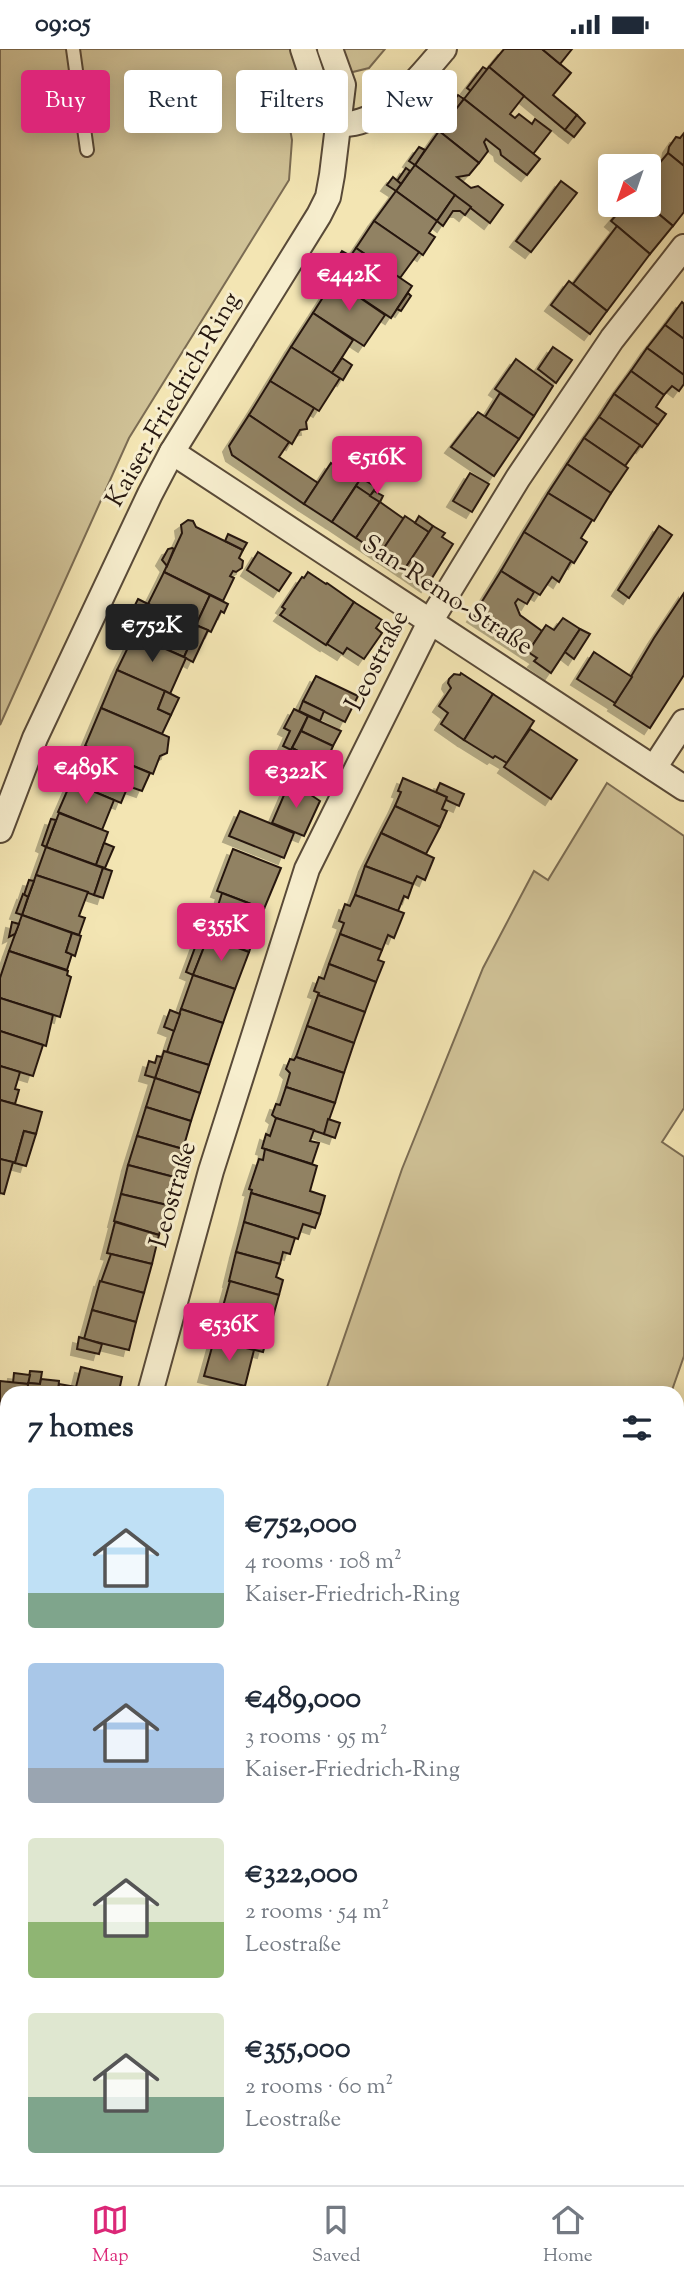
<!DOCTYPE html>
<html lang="en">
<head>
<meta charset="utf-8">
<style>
  body { margin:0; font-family:"Sorts Mill Goudy",serif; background:#f2f2f3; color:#1f2937; height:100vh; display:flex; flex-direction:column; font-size:26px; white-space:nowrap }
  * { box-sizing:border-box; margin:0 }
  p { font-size:23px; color:#747a83 }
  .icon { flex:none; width:38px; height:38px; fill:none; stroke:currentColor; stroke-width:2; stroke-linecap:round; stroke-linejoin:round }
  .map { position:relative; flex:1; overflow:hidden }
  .side { position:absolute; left:0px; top:1337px; width:684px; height:800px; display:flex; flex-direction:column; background:#fff; border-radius:21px 21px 0 0; box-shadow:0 4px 18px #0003 }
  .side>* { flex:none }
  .banner { position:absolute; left:21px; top:21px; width:642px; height:63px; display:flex; gap:14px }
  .needle { width:46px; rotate:220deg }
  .tools { position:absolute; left:598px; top:105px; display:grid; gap:14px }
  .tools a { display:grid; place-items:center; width:63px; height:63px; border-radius:7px; background:#fff; box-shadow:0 4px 18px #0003; font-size:35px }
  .price { position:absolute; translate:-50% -60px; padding:0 16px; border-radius:7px; background:#db2777; color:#fff; font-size:23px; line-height:46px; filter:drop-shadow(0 2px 4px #0008) }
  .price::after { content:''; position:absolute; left:50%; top:42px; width:21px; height:16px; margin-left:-10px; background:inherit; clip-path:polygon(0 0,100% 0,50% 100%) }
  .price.active { background:#222; color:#fff }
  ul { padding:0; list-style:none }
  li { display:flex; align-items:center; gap:21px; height:175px; padding:0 28px }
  li span { display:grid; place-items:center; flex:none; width:196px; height:140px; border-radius:7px; color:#555 }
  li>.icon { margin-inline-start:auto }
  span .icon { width:84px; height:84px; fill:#fffc; stroke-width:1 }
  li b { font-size:30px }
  h2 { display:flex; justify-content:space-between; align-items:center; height:84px; padding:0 28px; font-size:30px }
  .tag { padding:0 24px; border-radius:7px; background:#fff; box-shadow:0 4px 18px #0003; font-size:24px; line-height:63px }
  .tag.active { background:#db2777; color:#fff }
  .status { display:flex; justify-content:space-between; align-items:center; height:49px; padding:0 35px; background:#fff; direction:ltr }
  .status svg { height:19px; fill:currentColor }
  .tabs { display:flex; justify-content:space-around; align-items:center; height:98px; border-top:2px solid #e0e1e3; background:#fff; font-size:19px; color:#747a83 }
  .tabs a { display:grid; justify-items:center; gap:4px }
  .tabs .active { color:#db2777 }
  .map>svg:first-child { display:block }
  .green { fill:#d0c297; stroke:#7b6c53; stroke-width:2 }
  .building { fill:#918264; stroke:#26170f; stroke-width:2; filter:url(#shadow) }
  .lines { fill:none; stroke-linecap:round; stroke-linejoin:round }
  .lane-casing { stroke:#594a38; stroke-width:16 }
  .street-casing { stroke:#594a38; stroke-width:28 }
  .lane { stroke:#f7eece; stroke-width:12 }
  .street { stroke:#f7eece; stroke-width:24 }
  .labels { text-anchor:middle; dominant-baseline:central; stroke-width:6; stroke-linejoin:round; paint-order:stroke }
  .street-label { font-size:26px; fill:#26170f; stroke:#f7eece }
</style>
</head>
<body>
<div class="status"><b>09:05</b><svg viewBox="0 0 49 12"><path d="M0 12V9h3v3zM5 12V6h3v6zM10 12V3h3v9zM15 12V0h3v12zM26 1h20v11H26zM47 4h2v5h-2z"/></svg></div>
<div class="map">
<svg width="684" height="2136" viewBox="0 0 684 2136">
  <defs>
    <filter id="shadow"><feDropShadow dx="-6" dy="6" stdDeviation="0" flood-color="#0004"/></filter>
  </defs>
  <rect width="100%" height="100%" fill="#f3e5b3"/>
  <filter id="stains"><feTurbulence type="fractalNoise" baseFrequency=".00286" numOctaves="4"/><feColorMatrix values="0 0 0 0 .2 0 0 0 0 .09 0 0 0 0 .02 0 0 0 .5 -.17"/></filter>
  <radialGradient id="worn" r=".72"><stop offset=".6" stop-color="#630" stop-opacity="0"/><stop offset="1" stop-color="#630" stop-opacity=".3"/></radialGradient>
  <g class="green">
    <polygon points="0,0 385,0 369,19 283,40 292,91 289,131 129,389 0,676"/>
    <polygon points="607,734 684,787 684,1059 662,1093 684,1108 684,1307 671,1344 325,1344 402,1120 483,919 534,822 548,831"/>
    <polygon points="266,2130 409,2130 407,2136 265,2136"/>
  </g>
  <g class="building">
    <polygon points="504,0 542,0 571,24 553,46 577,66 565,81 489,18"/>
    <polygon points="542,0 572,0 560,15"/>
    <polygon points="483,18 488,21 471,42 467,39"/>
    <polygon points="489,18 524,47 510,65 515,69 519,65 532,75 535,70 551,82 533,105 464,50"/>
    <polygon points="458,46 464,50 453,65 447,61"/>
    <polygon points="464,50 540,110 527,126 501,106 500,101 486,90 484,93 488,102 479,114 439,82"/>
    <polygon points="577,66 585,74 574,88 565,81"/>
    <polygon points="439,82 479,114 469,126 457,128 471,139 478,137 503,156 490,174 415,116"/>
    <polygon points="684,84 684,117 668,104 669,98 676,88 680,89"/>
    <polygon points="419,98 425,101 415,116 409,112"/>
    <polygon points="668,104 684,117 684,163 673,177 648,156 649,117 645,117 654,113 658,116"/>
    <polygon points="415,116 455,146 437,172 396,142"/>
    <polygon points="406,119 410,122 401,135 397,132"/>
    <polygon points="393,128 401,135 396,142 387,136"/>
    <polygon points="561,132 577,144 531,203 516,192"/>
    <polygon points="396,142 437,172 429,184 435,188 423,206 374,172"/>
    <polygon points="455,146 471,158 465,166 460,162 453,162 443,177 437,172"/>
    <polygon points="625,156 648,156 673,177 650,205 611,172"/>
    <polygon points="374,172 419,203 400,229 356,199"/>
    <polygon points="617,177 650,205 607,262 573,235"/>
    <polygon points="356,199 412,237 391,269 334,231"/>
    <polygon points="342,202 351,207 343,217 336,219 333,216"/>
    <polygon points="334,231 385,266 364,297 313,264"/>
    <polygon points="569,232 607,262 590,285 551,256"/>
    <polygon points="408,244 411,247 401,262 397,260"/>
    <polygon points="682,253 684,255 684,290 665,276"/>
    <polygon points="313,264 353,291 332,324 291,298"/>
    <polygon points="665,276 684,290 684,326 647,299"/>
    <polygon points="291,298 340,329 319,362 270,332"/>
    <polygon points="553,298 572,311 556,334 538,320"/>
    <polygon points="647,299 684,326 684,335 679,342 672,337 664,346 631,322"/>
    <polygon points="342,309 352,316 343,331 332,324"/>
    <polygon points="516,310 553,337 534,367 495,340"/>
    <polygon points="631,322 664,346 656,358 666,365 658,376 614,345"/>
    <polygon points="270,332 314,359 306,373 307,380 300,381 292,395 249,366"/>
    <polygon points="500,344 534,367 519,390 485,368"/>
    <polygon points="614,345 658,376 642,398 599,368"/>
    <polygon points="478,363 519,390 494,427 451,398"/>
    <polygon points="249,366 289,393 279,408 318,434 304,455 232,406 229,397"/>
    <polygon points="599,368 640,396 625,417 584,389"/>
    <polygon points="584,389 628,419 611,444 567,415"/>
    <polygon points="382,397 406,414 398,425 374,409"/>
    <polygon points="331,414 359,432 332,473 304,455"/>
    <polygon points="567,415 611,444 594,472 548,444"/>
    <polygon points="470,424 489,435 472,463 453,452"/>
    <polygon points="361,429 376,438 370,447 356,437"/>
    <polygon points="356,437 380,453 356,489 332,473"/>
    <polygon points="374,442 383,447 380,453 370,447"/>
    <polygon points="548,444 592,471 581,489 587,493 574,514 524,483"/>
    <polygon points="380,453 404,470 380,505 356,489"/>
    <polygon points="405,467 429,483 404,521 380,505"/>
    <polygon points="419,467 433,477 429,483 415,474"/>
    <polygon points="188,471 193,472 196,478 243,501 239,509 243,512 242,519 236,523 233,522 230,527 234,529 223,552 164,523 182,484 181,476"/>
    <polygon points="433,477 445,484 442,488 453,495 427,537 404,521"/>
    <polygon points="659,477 672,486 629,549 618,541"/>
    <polygon points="524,483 571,512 559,533 552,528 540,546 501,522"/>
    <polygon points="228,485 247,494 243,501 225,492"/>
    <polygon points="172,499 174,500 167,517 162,511 168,500"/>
    <polygon points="258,503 291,524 279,542 247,521"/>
    <polygon points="501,522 534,543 527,555 518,550 515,554 520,566 542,582 528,603 473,567"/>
    <polygon points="164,523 210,546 196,576 148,555"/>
    <polygon points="308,523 326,535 327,534 354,553 326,596 280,566 285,560 282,558 302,528 304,529"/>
    <polygon points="684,544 684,626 650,679 614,656 654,589"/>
    <polygon points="210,546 228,555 224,564 221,562 211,583 196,576"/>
    <polygon points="138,550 148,555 141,569 131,564"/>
    <polygon points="354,553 382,571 376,579 382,584 364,610 347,599 343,605 327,595"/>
    <polygon points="148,555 198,577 184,608 134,586"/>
    <polygon points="563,569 580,580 551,624 534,612 537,609 528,603 546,576 554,581"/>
    <polygon points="198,577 208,581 193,613 184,608"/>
    <polygon points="580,580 590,585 574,610 565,603"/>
    <polygon points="134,586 186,609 170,645 117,621"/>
    <polygon points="594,603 632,628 615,654 577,630"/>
    <polygon points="117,621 165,642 158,660 171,666 162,685 101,659"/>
    <polygon points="461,624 493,645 464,691 441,675 448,664 439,657 451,639 448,634 449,630 454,625 460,626"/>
    <polygon points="316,627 358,647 345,673 303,652"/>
    <polygon points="165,642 179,649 171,666 158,660"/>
    <polygon points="493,645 534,672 507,714 495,707 493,709 464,691"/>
    <polygon points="303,652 324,662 320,672 299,662"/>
    <polygon points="101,659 169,688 167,704 160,707 153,725 85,697"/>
    <polygon points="294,660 308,667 291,701 283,697 290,682 284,679"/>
    <polygon points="308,667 341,682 333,697 301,682"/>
    <polygon points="530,680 577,711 551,750 504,718"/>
    <polygon points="301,682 333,697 325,716 292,699"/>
    <polygon points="85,697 150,724 142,742 128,737 121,754 71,733"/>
    <polygon points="292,699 325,716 310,745 279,726"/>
    <polygon points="73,704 81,707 75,722 68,719"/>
    <polygon points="403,729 447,748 442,760 447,762 440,778 395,757 401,743 398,742"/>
    <polygon points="290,732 320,752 304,787 272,774"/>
    <polygon points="71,733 114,751 102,781 58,763"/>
    <polygon points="440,734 464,745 459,757 446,751 447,748 436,743"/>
    <polygon points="395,757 440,778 426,805 381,784"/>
    <polygon points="240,762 294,784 284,809 229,787"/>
    <polygon points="59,764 108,783 96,816 46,798"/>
    <polygon points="51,770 56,771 46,798 42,796"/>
    <polygon points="381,784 434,809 425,831 417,827 413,835 365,817"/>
    <polygon points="104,794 114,798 105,819 96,816"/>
    <polygon points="46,798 103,819 94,846 36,826"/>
    <polygon points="233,800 281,819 264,860 217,842"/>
    <polygon points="365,817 413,835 408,849 404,847 398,862 355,846"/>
    <polygon points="103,819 112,822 103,849 94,846"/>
    <polygon points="36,826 88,843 79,867 85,869 79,886 22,866"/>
    <polygon points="29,831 34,832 28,848 24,846"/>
    <polygon points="222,844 264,860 249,903 208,888"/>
    <polygon points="23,845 28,848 22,866 16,864"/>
    <polygon points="355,846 404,864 394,889 388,886 382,901 340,885 344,874 339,872 345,855 350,857"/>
    <polygon points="22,866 72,884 66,903 72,905 67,921 9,902"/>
    <polygon points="12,873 19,875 15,885 9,888"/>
    <polygon points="72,884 81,887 75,907 66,903"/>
    <polygon points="200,885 208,888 193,926 186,923"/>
    <polygon points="340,885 382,901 378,911 384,913 376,933 329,915"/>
    <polygon points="208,888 249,903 235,940 193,926"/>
    <polygon points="9,902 68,922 67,926 71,928 60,968 0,949 0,929"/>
    <polygon points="329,915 376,933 365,963 318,946 319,944 314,942 319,928 324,930"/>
    <polygon points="193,926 235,940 223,974 181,960"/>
    <polygon points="318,946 365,963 354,994 307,977"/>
    <polygon points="0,949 53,966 46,997 0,982"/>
    <polygon points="181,960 223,974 209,1016 167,1003"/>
    <polygon points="170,961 180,965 174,982 164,978"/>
    <polygon points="307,977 354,994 344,1024 296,1008"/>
    <polygon points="0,982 43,996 33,1027 0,1017"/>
    <polygon points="164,1002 209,1016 200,1044 155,1029"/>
    <polygon points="157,1007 162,1008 155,1029 145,1026 149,1012 155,1014"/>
    <polygon points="296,1008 344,1024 335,1054 286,1038 290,1024 286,1020 290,1010 294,1011"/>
    <polygon points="0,1017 20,1023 15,1040 19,1041 15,1055 0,1051"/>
    <polygon points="155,1029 200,1044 191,1072 146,1058"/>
    <polygon points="286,1038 335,1054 324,1085 276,1069 272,1066 276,1055 280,1056"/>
    <polygon points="0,1051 42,1063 36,1085 24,1082 15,1114 0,1110"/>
    <polygon points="146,1058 191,1072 183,1100 137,1087"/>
    <polygon points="276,1069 314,1081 310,1092 319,1094 312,1115 262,1099 266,1085 270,1087"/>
    <polygon points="328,1070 340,1074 335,1089 324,1085"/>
    <polygon points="24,1082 36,1085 26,1117 15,1114"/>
    <polygon points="137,1087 183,1100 174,1128 128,1116"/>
    <polygon points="265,1100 317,1117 310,1142 325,1147 320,1165 251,1144 252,1141 249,1140 259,1110 263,1111"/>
    <polygon points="0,1110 13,1113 4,1145 0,1144"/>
    <polygon points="128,1116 174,1128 167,1156 121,1145"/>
    <polygon points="251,1144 320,1165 315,1179 303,1175 298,1190 244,1173"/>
    <polygon points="121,1145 167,1156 159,1186 114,1172"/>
    <polygon points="115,1173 159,1186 152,1215 107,1204"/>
    <polygon points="244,1173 295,1189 290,1205 283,1203 280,1215 236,1203"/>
    <polygon points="236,1203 280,1215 276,1228 283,1231 279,1246 229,1232"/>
    <polygon points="111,1205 152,1215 144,1244 101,1233"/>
    <polygon points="100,1232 144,1244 136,1273 92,1261"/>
    <polygon points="230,1232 279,1246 271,1275 222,1261"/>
    <polygon points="92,1261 136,1273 129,1301 84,1290"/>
    <polygon points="222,1261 271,1275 263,1303 214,1291"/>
    <polygon points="79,1288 102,1295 99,1305 77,1300"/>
    <polygon points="214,1291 254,1301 245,1337 204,1327"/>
    <polygon points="81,1318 122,1328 119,1342 76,1338"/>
    <polygon points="30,1322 42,1323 40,1335 28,1334"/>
    <polygon points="14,1324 30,1326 28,1335 13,1334"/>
    <polygon points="41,1330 59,1332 58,1344 27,1344 28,1334 40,1335"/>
    <polygon points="0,1332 28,1335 27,1344 7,1344 7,1385 0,1384"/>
    <polygon points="59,1335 76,1338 119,1342 118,1344 58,1344"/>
    <polygon points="677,1428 684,1431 684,1513 677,1510"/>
    <polygon points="0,1462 7,1463 7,1504 5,1508 0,1507"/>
    <polygon points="0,1574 7,1576 7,1597 0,1596"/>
    <polygon points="677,1584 684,1587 684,1611 677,1623"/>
    <polygon points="6,1628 7,1628 7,1666 0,1665"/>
    <polygon points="0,1742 7,1743 7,1777 0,1775"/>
    <polygon points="0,1775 7,1777 7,1818 0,1817"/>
    <polygon points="0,1817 7,1818 7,1874 0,1873"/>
    <polygon points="684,1832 684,1856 677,1852 677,1844"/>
    <polygon points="0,1873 7,1874 7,1922 0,1921"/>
    <polygon points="684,1874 684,1903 677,1899 677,1886"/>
    <polygon points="677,1899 684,1903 684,1964 681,1969 677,1968"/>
    <polygon points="0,1957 7,1958 7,1995 0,1995"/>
    <rect x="0" y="1995" width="7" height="30"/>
    <rect x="0" y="2025" width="7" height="31"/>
    <polygon points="0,2056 7,2056 7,2117 0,2116"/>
    <polygon points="79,2130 111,2130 110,2136 79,2136"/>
    <polygon points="454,2130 496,2130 501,2132 499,2136 450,2136"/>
    <polygon points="576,2130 622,2130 627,2133 625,2136 573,2136"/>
  </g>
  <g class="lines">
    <defs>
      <polyline id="lane" points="73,0 87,101"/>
      <g id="street">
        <polyline points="303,0 317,42 337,75"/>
        <path d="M337,75C382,79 417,31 444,0"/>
        <polyline points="172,403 684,739"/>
        <polyline points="654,719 684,673"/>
        <polyline points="0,781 35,689 150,445 172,403 319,166 328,148 332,126 343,36 330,0"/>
        <polyline points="150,1344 211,1122 307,820 431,571 518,429 612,290 684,198"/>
        <polyline points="0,1430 7,1430"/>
        <polyline points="677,1716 684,1698"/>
        <polyline points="28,2136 30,2130"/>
        <polyline points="542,2136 544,2130"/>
      </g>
    </defs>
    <use href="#lane" class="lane-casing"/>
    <use href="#street" class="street-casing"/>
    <use href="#lane" class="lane"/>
    <use href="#street" class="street"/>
  </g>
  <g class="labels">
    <g class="street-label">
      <text transform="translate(174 351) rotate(-60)">Kaiser-Friedrich-Ring</text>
      <text transform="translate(447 547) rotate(33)">San-Remo-Straße</text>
      <text transform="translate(378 612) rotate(-63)">Leostraße</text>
      <text transform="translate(174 1146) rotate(-74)">Leostraße</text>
    </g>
  </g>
  <rect width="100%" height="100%" filter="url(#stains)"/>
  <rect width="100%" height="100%" fill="url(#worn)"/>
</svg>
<div class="tools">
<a><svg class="needle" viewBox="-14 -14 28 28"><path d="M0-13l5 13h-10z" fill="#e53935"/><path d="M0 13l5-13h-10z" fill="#747a83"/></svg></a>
</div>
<b class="price" style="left:349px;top:264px">€442K</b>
<b class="price" style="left:377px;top:447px">€516K</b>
<b class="price active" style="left:152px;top:615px">€752K</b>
<b class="price" style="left:86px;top:757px">€489K</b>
<b class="price" style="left:296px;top:761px">€322K</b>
<b class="price" style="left:221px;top:914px">€355K</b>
<b class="price" style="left:229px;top:1314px">€536K</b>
<div class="banner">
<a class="tag active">Buy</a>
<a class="tag">Rent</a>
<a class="tag">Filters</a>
<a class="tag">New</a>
</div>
<section class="side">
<h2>7 homes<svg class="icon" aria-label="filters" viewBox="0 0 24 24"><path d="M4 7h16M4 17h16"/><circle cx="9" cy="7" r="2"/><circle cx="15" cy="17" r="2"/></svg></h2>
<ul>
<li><span style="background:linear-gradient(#bfe0f5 75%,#7fa58c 0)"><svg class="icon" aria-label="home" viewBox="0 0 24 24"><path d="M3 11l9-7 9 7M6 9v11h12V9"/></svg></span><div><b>€752,000</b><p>4 rooms · 108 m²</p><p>Kaiser-Friedrich-Ring</p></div></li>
<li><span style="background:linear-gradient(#a9c7e8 75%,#9aa5b1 0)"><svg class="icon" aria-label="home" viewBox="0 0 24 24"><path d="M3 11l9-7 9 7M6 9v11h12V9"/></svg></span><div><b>€489,000</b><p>3 rooms · 95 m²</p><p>Kaiser-Friedrich-Ring</p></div></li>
<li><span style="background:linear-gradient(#dfe7d0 60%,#8fb573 0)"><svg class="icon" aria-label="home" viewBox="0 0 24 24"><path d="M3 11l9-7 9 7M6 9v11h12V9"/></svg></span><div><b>€322,000</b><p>2 rooms · 54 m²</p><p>Leostraße</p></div></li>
<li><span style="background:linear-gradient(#dfe7d0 60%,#7fa58c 0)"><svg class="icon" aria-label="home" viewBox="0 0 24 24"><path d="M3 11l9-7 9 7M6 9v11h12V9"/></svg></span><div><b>€355,000</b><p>2 rooms · 60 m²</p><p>Leostraße</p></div></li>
</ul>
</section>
</div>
<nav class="tabs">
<a class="active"><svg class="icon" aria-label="map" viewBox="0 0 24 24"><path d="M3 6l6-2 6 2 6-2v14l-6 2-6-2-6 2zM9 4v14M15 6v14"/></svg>Map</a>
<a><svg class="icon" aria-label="saved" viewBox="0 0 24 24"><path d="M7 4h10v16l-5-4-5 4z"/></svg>Saved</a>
<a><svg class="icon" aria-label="home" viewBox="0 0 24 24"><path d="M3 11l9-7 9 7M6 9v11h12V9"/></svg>Home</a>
</nav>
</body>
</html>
